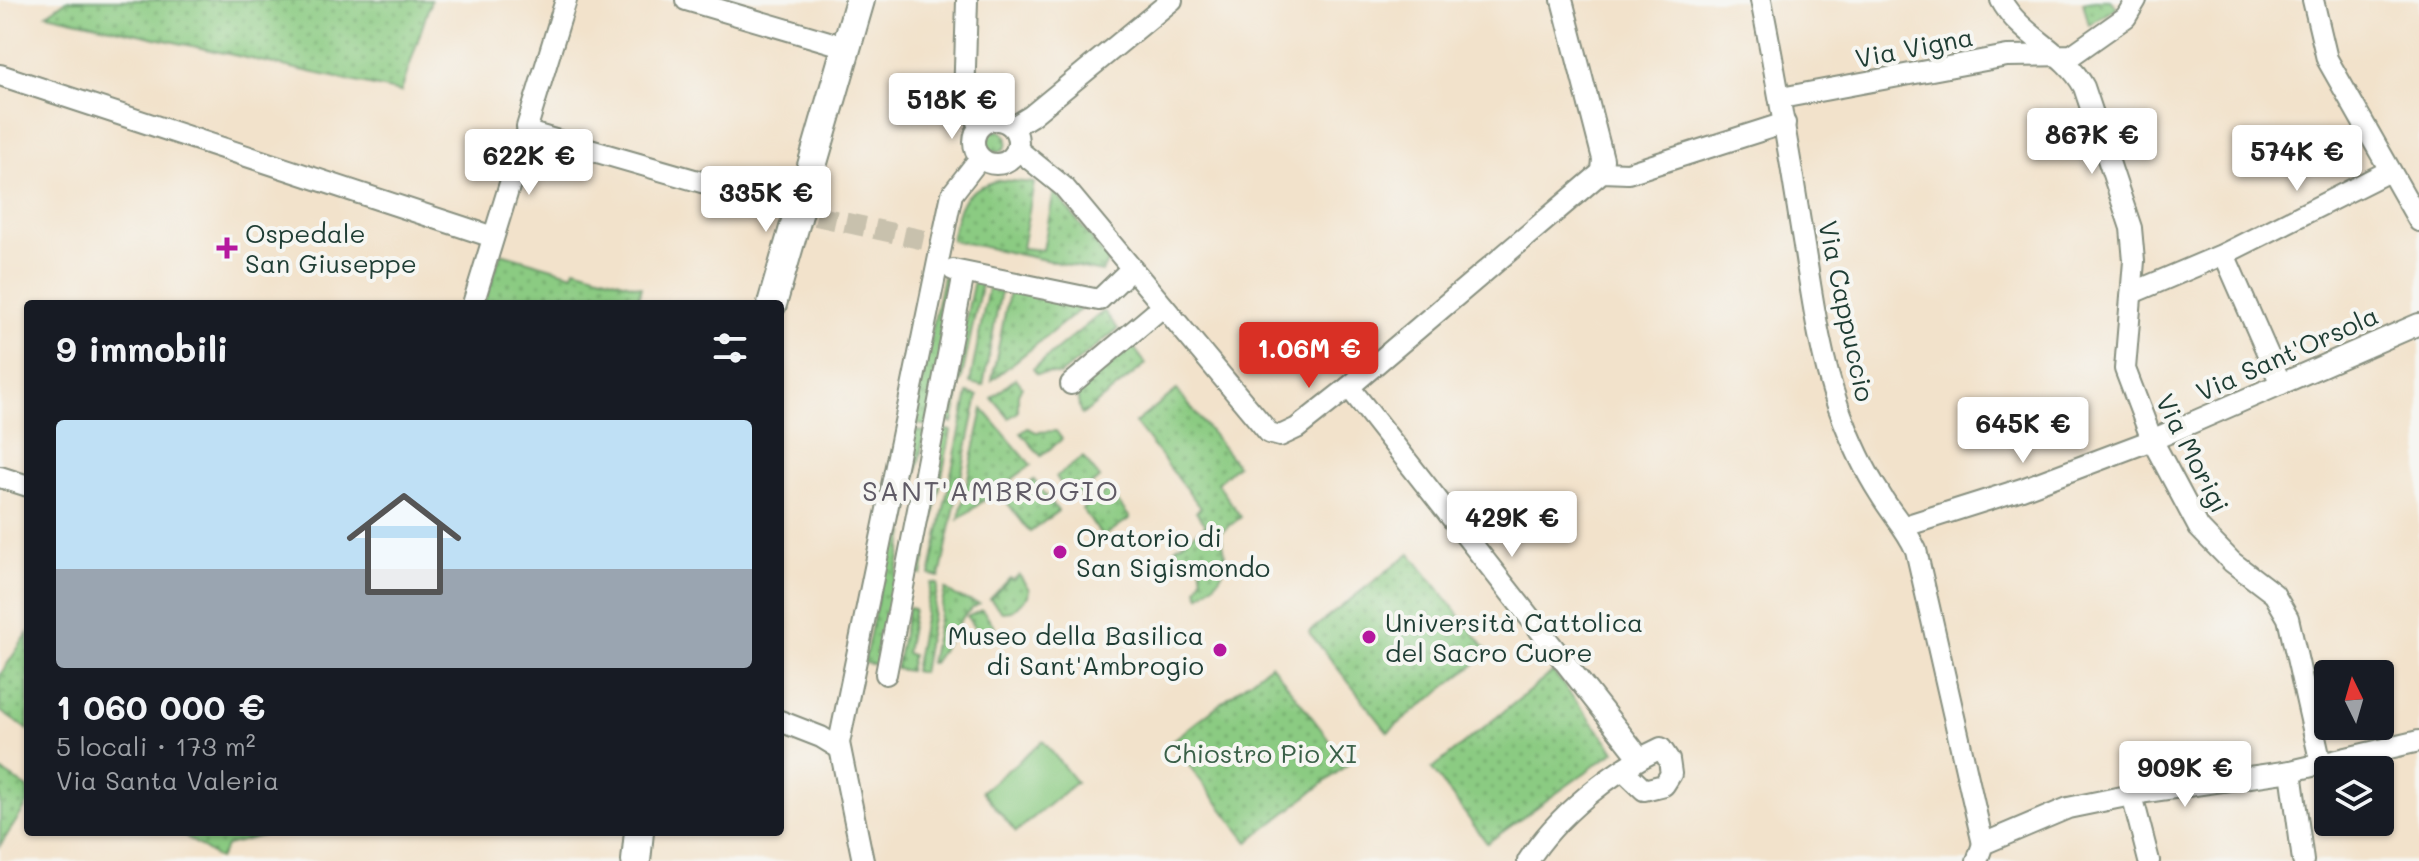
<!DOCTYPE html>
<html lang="it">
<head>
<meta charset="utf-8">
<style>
  body { margin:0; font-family:Mali,sans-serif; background:#20242c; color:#f1f3f6; height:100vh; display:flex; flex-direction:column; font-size:30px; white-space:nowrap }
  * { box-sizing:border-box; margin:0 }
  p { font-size:26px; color:#9ea1a6 }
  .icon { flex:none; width:44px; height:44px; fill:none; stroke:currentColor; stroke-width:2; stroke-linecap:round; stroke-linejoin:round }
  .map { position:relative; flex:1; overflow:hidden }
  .sheet { position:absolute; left:24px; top:300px; width:760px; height:536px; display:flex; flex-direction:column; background:#171b24; border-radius:8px; box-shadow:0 2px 6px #0004 }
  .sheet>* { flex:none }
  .needle { width:52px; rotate:355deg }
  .fabs { position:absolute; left:2314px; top:660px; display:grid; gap:16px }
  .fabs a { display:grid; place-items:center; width:80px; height:80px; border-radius:8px; background:#171b24; box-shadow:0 2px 6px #0004; font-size:40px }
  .price { position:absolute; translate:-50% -68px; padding:0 18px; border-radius:8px; background:#fff; color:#222; font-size:26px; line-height:52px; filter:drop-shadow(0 2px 4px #0008) }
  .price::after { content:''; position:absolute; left:50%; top:48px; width:24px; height:18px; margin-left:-12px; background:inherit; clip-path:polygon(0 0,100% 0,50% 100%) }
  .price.selected { background:#d93025; color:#fff }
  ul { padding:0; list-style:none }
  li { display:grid; align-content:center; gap:16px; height:424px; padding:0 32px }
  li span { display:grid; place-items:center; height:248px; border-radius:8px; color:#555 }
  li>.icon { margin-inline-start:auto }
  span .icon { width:144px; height:144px; fill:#fffc; stroke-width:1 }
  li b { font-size:34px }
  h2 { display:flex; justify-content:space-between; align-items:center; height:96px; padding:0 32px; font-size:34px }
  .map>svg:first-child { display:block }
  .grass { fill:url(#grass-dots); stroke:#55845b; stroke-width:2 }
  .park { fill:#8bcb82; stroke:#55845b; stroke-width:2 }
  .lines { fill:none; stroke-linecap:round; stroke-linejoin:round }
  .street-tunnel { stroke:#c8c1ad; stroke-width:20; stroke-dasharray:20 10; stroke-linecap:butt }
  .street-casing { stroke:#889080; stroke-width:24 }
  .secondary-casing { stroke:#889080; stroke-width:32 }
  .street { stroke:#fff; stroke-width:20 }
  .secondary { stroke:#fff; stroke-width:28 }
  .poi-dot { fill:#b5179e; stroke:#f6f6f2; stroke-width:3 }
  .labels { text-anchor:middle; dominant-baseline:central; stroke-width:8; stroke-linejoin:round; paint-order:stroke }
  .street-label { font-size:26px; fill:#1f3d34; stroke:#f6f6f2 }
  .poi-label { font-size:26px; fill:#1f3d34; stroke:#f6f6f2; text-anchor:start }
  .park-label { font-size:26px; fill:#3a6048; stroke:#f6f6f2 }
  .neighbourhood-label { font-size:28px; letter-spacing:2px; fill:#605b66; stroke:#f6f6f2 }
</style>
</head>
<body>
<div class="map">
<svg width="2419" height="861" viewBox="0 0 2419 861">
  <defs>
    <pattern id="grass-dots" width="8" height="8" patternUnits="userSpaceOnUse" patternTransform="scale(2)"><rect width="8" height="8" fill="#8bcb82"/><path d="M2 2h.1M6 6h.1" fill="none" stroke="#71a66b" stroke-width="1.8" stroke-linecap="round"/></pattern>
  </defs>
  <rect width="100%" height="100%" fill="#f6f6f2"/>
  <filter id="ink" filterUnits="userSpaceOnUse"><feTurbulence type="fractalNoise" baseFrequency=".0125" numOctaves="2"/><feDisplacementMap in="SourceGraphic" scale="16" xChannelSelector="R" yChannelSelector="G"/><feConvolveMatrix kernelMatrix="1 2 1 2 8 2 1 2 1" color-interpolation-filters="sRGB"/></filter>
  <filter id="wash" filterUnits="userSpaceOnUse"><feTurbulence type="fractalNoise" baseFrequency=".006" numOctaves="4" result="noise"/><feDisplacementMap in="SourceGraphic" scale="32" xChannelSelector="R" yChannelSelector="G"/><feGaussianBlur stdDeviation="1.8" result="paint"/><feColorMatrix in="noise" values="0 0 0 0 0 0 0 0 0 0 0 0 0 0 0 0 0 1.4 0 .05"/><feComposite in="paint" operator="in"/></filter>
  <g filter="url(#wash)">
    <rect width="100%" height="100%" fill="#f2e2cb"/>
    <g class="grass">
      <polygon points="67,0 431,0 401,92 47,14"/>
      <polygon points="2095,0 2110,0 2117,7 2089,25 2083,2"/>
      <circle cx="996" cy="141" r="11"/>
      <path d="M1000,180L1034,183L1022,248L1043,250L1054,191L1108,260L1102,272L951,240C959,203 961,190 1000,180Z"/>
      <polygon points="501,253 573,274 575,268 641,287 637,304 484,304"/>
      <polygon points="943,277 957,280 927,426 913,423"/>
      <polygon points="974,280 982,281 961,382 953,380"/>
      <polygon points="989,283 1002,285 983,386 970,383"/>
      <polygon points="1010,287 1088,303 992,380"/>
      <polygon points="1104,311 1118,329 1060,375 1050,373 1037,374 1033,369"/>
      <path d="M1132,345L1146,364L1082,415C1077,408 1080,399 1075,390Z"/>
      <polygon points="1016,378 1022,386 1018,394 1018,412 1009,418 992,398"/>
      <polygon points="951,390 959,392 953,423 945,421"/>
      <path d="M1177,390L1237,465L1217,483L1241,517L1220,533C1231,566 1226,575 1200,596L1197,589L1202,578L1200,564L1186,554L1174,555L1175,548L1206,525L1196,512L1201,508L1135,423Z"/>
      <polygon points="968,393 978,396 940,577 930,575"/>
      <polygon points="983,409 1031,465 959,519"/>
      <polygon points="1028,428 1036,432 1056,431 1062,439 1041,456 1021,433"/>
      <polygon points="943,429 951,431 922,575 914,573"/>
      <polygon points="912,430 925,432 906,525 893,523"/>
      <polygon points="1083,457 1100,478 1073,499 1056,477"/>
      <polygon points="1034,480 1058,511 1030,532 1006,501"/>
      <polygon points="1109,490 1130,518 1103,537 1082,509"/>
      <polygon points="892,530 905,533 878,665 864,663"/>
      <polygon points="1410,553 1489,653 1388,732 1309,632"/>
      <polygon points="1019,575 1029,589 1028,596 1012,611 1002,612 990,599 1010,578 1013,580"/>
      <polygon points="931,583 938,584 922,673 914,671"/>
      <path d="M945,589L957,597L979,604C958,616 961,625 946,638L948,641L933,663H930Z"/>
      <polygon points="908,608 914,609 906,653 912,655 909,671 896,669"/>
      <polygon points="982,610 995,627 982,639 967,617"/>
      <polygon points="28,633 28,730 0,711 0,675"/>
      <polygon points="1271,664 1348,764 1248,842 1171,742"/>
      <polygon points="1553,672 1615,751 1487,843 1432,769"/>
      <polygon points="0,770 28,788 28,803 0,846"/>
      <polygon points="179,832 276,832 227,845 219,859"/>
    </g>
    <polygon class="park" points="1043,741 1076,782 1016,832 982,791"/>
  </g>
  <g filter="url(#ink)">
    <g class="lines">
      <polyline class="street-tunnel" points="816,216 942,244"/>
      <defs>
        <g id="street">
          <polyline points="686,0 846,47"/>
          <polyline points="967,0 964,101 981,125"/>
          <polyline points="1562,0 1603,159 1602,172"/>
          <path d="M1761,0C1776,76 1789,151 1801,228C1811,287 1818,350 1838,406C1849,436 1863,468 1880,494C1893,516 1905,526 1916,550L1983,844"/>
          <path d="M2001,0C2020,36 2065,51 2084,87L2131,228L2134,261L2125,369L2152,440L2199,528L2232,562L2274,594L2288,618L2321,764"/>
          <polyline points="2313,0 2327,59 2419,221"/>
          <polyline points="0,75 493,237"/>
          <polyline points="1781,98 2007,56 2072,55 2126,17 2136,0"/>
          <circle cx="996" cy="142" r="22"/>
          <polyline points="1013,127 1031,116 1172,0"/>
          <polyline points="531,133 799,210"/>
          <polyline points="531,133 527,127 566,0"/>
          <polyline points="1017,149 1064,187 1265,428 1269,433 1280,436 1297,428 1349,387 1602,172 1628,173 1785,123"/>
          <polyline points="2224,254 2281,384"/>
          <polyline points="953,270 1099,300 1125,275"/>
          <polyline points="2132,293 2224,254 2389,171"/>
          <polyline points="473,304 524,138 531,133"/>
          <polyline points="1071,384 1154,314"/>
          <polyline points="1349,387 1640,758"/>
          <polyline points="0,477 28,486"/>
          <polyline points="1905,526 2022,489 2152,440 2419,324"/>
          <polyline points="886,674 964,273"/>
          <polyline points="780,721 821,737 839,748"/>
          <polyline points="2291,771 2303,861"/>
          <polyline points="2132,795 2149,861"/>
          <polyline points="863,861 839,743 949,208 952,194 980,158"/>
          <path d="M1528,861C1556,816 1613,770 1661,748L1669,760L1671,774L1664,785L1644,790L1623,770"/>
          <polyline points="1977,861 1983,844 2068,808 2146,792 2291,771 2419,741"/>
        </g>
        <g id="secondary">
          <polyline points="772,304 860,0"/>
          <polyline points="636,861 639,832"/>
        </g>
      </defs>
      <use href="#street" class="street-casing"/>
      <use href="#secondary" class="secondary-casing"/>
      <use href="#street" class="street"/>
      <use href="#secondary" class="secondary"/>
    </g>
  </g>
  <g class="poi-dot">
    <path d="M223 236h8v8h8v8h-8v8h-8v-8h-8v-8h8z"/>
    <circle cx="1060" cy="552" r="8"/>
    <circle cx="1369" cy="637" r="8"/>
    <circle cx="1220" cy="650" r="8"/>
  </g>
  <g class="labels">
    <g class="street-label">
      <text transform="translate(1914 47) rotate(-11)">Via Vigna</text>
      <text transform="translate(1847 311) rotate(78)">Via Cappuccio</text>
      <text transform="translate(2287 353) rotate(-24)">Via Sant'Orsola</text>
      <text transform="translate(2193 453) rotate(63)">Via Morigi</text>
    </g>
    <g class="poi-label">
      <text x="245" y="233">Ospedale<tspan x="245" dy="30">San Giuseppe</tspan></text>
      <text x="1076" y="537">Oratorio di<tspan x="1076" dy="30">San Sigismondo</tspan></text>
      <text x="1385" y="622">Università Cattolica<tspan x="1385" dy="30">del Sacro Cuore</tspan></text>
      <text x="1204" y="635" text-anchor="end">Museo della Basilica<tspan x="1204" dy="30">di Sant'Ambrogio</tspan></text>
    </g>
    <g class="park-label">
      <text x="1260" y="753">Chiostro Pio XI</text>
    </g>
    <g class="neighbourhood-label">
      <text x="991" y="490">SANT'AMBROGIO</text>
    </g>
  </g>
</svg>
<div class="fabs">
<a><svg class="needle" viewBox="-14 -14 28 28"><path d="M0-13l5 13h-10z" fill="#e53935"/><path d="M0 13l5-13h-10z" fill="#9ea1a6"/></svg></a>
<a><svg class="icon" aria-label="layers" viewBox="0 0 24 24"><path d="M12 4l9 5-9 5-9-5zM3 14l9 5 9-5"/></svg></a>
</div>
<b class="price" style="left:952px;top:141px">518K €</b>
<b class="price" style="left:2092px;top:176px">867K €</b>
<b class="price" style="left:2297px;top:193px">574K €</b>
<b class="price" style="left:529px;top:197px">622K €</b>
<b class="price" style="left:766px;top:234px">335K €</b>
<b class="price selected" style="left:1309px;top:390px">1.06M €</b>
<b class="price" style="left:2023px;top:465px">645K €</b>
<b class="price" style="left:1512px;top:559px">429K €</b>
<b class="price" style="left:2185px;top:809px">909K €</b>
<section class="sheet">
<h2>9 immobili<svg class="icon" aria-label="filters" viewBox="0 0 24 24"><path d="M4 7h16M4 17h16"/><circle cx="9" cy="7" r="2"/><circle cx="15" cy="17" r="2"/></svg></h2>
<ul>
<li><span style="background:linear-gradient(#bfe0f5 60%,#9aa5b1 0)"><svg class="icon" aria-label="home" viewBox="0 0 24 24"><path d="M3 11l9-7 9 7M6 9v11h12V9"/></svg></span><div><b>1 060 000 €</b><p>5 locali · 173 m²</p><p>Via Santa Valeria</p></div></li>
</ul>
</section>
</div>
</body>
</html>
